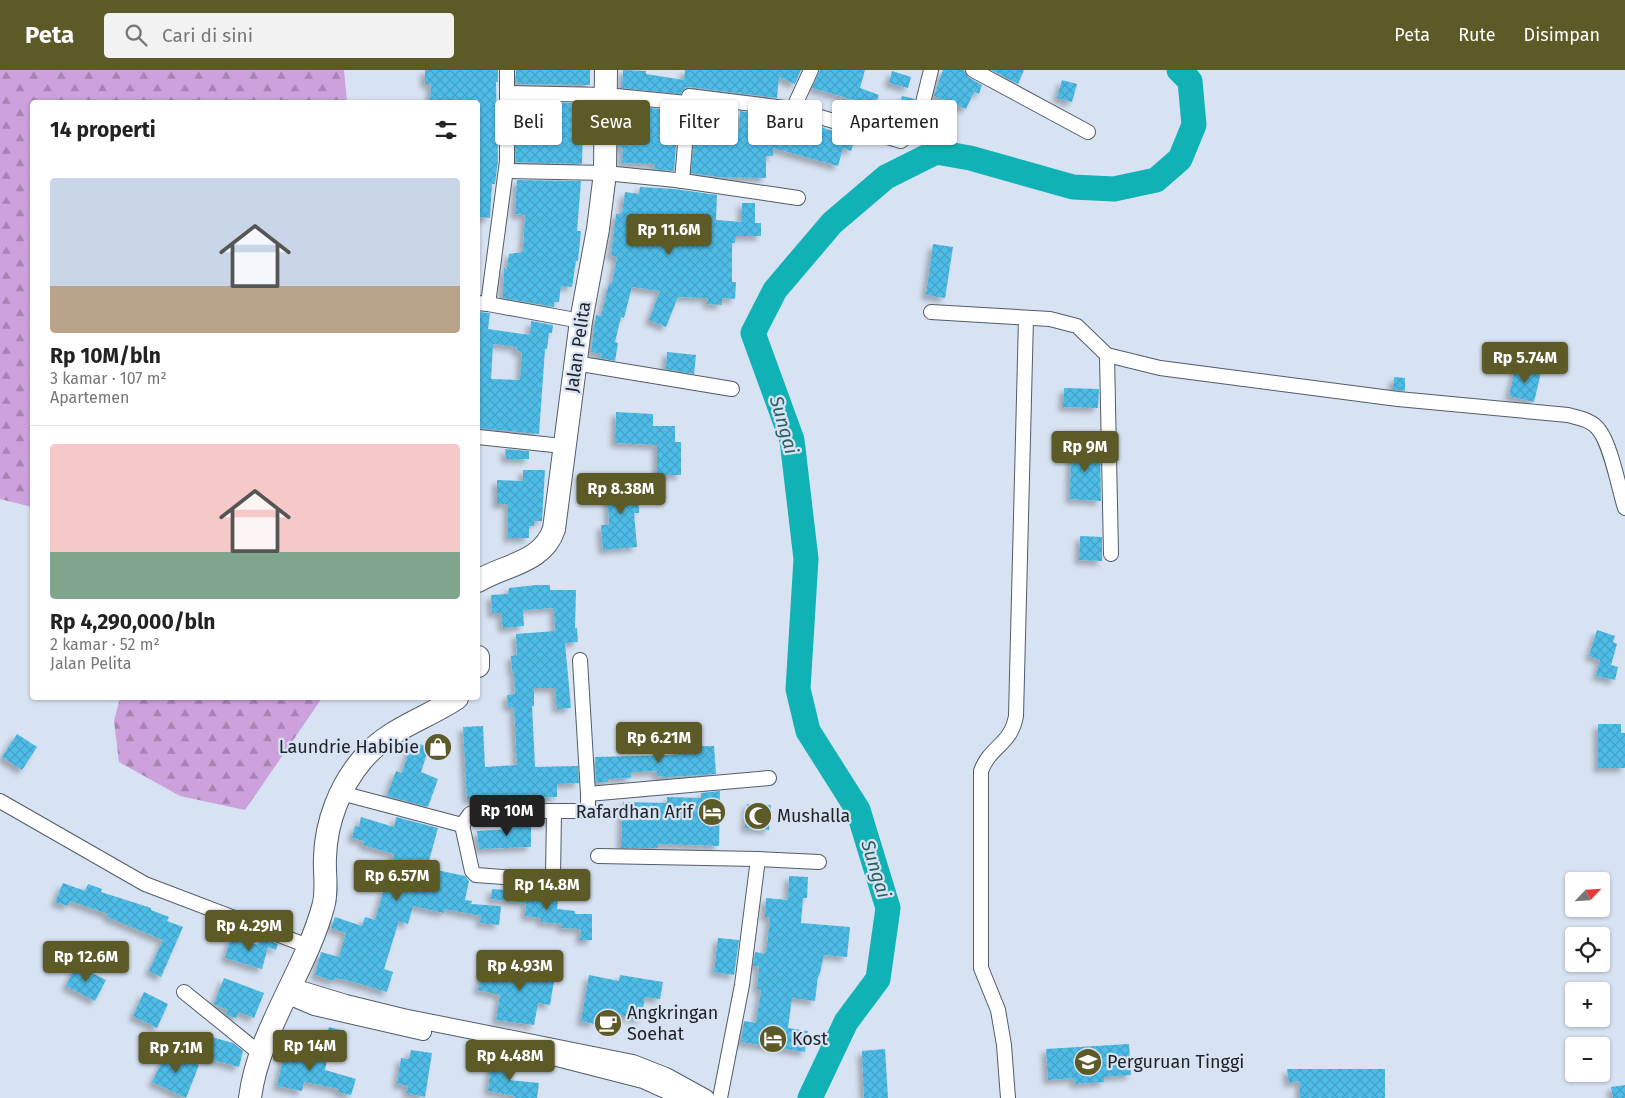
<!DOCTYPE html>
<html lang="id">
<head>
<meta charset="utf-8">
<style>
  body { margin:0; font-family:"Fira Sans",sans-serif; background:#f2f2f2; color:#222; height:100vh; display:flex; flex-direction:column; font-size:19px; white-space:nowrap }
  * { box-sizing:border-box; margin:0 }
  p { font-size:16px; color:#767676 }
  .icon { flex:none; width:28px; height:28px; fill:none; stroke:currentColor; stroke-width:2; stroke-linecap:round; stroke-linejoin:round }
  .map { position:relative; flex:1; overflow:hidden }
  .sheet { position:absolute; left:30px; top:30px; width:450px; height:600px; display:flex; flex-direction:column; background:#fff; border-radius:5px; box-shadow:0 1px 4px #0004 }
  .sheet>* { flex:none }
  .guide { position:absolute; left:495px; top:30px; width:475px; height:45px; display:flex; gap:10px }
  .needle { width:32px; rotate:65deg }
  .controls { position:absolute; left:1565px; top:802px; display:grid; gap:10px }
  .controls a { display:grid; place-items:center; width:45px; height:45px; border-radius:5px; background:#fff; box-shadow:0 1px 4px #0004; font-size:25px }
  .price { position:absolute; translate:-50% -42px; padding:0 11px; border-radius:5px; background:#5c5a27; color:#fff; font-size:16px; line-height:32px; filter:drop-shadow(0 1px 2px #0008) }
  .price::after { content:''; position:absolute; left:50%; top:30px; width:15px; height:11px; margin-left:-8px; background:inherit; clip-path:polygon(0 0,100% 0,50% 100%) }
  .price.active { background:#222; color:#fff }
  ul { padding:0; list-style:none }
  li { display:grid; align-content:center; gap:10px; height:265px; padding:0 20px }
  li+li { border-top:1px solid #e0e0e0 }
  li span { display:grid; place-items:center; height:155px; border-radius:5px; color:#555 }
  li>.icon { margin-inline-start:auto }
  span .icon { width:90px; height:90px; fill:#fffc; stroke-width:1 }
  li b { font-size:21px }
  h2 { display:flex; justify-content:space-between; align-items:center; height:60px; padding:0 20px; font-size:21px }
  .chip { padding:0 18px; border-radius:5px; background:#fff; box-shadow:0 1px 4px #0004; font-size:18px; line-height:45px }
  .chip.active { background:#5c5a27; color:#fff }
  header { display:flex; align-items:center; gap:30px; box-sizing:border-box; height:70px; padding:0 25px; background:#5c5a27; color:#fff }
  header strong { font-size:24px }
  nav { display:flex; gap:28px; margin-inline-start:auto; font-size:18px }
  .search { width:350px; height:45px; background:#f2f2f2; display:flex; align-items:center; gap:12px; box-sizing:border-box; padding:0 18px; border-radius:5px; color:#767676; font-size:19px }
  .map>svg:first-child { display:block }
  .forest { fill:url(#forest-firs) }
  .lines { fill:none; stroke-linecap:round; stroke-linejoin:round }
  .river { stroke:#11b2b5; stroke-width:25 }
  .building { fill:url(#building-cross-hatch); fill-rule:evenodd; filter:url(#shadow) }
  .minor-casing { stroke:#525c69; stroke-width:16 }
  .tertiary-casing { stroke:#525c69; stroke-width:18 }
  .trunk-casing { stroke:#525c69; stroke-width:24 }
  .minor { stroke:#fff; stroke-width:14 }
  .tertiary { stroke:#fff; stroke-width:16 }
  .trunk { stroke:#fff; stroke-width:22 }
  .labels { text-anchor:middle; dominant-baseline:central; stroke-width:4.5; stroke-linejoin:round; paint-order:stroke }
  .street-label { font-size:18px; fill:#202429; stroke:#d7e2f2 }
  .poi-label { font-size:18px; fill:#202429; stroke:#d7e2f2; text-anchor:start }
  .water-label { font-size:19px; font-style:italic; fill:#286061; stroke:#d7e2f2 }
</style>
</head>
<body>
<header>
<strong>Peta</strong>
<div class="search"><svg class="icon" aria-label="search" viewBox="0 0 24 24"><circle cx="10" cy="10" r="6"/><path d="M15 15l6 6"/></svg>Cari di sini</div>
<nav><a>Peta</a><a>Rute</a><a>Disimpan</a></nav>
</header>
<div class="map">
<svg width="1625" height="1028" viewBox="0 0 1625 1028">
  <defs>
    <pattern id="forest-firs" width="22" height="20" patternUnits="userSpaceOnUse" patternTransform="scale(1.25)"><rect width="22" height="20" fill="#cda1dc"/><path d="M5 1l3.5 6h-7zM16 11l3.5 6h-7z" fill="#a683b2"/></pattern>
    <pattern id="building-cross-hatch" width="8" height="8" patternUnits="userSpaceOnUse" patternTransform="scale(1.25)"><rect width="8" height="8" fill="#4ebce7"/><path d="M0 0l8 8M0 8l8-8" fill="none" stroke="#44a1c6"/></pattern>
    <filter id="shadow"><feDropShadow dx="-4.5" dy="4.5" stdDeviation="2.5" flood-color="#0004"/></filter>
  </defs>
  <rect width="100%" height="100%" fill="#d7e2f2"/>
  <g class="forest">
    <polygon points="0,0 344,0 347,32 32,32 32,437 0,429"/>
    <polygon points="120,628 322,628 245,740 180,726 119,692 114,651"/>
  </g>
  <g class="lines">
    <polyline class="river" points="810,1028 846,952 878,909 888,838 858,740 808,661 798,619 806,489 792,370 753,263 775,220 832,153 886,107 936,82 970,88 1073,117 1114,119 1156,110 1180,89 1194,55 1190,11 1179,0"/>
  </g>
  <g class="building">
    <polygon points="425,0 498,0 498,12 496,12 498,90 495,114 492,114 490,148 478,147 478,32 430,32 431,14 425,14"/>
    <polygon points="516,0 590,0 590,15 519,14 519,12 516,12"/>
    <polygon points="623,0 646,1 646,4 684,10 685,0 801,0 795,14 779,7 777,28 690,17 685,18 681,24 622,18"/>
    <polygon points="820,0 865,0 860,18 879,25 875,36 812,18"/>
    <polygon points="943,0 964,0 968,7 982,15 979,24 974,22 966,39 934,26"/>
    <polygon points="991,0 1024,0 1018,14"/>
    <polygon points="892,1 911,7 908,18 889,13"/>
    <polygon points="1062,10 1077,14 1072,32 1057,28"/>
    <polygon points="902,26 915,29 909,53 896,50"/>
    <polygon points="519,32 580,33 579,49 583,49 582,94 516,92 516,49 518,49"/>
    <polygon points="620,35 679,41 674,101 654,99 655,94 622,93 623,78 618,77 618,73 624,45 619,45"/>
    <polygon points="697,36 716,38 714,59 739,61 740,41 795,49 855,68 851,81 843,78 838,96 773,78 773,86 766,86 766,108 718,107 691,103"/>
    <polygon points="517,110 581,111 577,161 581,161 578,191 576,191 572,217 561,216 559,232 554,232 554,237 503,228 504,198 507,199 509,184 523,182 525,145 515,144"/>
    <polygon points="640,117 675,119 717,125 716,150 742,152 742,133 755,133 755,153 761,153 761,166 736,166 735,173 732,173 732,212 736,212 735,229 722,228 722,235 707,234 708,228 678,227 666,257 649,250 660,221 632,217 624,248 621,247 615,272 618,273 615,291 600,288 601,284 591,282 596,245 601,246 609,214 612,214 617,187 611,186 616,144 622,144 625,122 639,124"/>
    <polygon points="933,174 953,177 945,228 926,225"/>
    <path d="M478,242L490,243L488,259L530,265L531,251L553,255L552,263H549L547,279H545L539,364L478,358ZM493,274L517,277L516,281L522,282L520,310L491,309Z"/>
    <polygon points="667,282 696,285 694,304 666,299"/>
    <polygon points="1516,296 1541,302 1534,332 1509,326"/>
    <polygon points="1394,307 1405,308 1405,321 1393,320"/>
    <polygon points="1064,318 1099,319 1098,338 1063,337"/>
    <polygon points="616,342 653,344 653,356 675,356 675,372 681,372 681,405 657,405 657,375 615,373"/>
    <polygon points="1071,374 1100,376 1101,431 1070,429"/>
    <polygon points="505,379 529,381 529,389 506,389"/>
    <polygon points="523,400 545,400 542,451 534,451 534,456 529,456 529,468 508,468 508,434 497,434 497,410 523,411"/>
    <polygon points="638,409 639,443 634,443 637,477 603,480 601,455 609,455 607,410"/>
    <polygon points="1080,466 1102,467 1102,491 1079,490"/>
    <polygon points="537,515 550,515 550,520 576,520 575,558 577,558 578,572 565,573 571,638 557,639 555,618 534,618 534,636 532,636 535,697 578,696 579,713 557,714 557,727 530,728 530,732 513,732 512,727 467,729 463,657 483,656 485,697 517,695 514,637 508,637 507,625 515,624 514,601 512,601 511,586 517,585 516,564 555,561 554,538 523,540 524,556 503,558 501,543 492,543 491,525 508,524 509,518"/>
    <polygon points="1597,560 1615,566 1613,572 1617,574 1611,595 1618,597 1615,610 1596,606 1600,590 1589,586"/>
    <polygon points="1598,654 1621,654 1621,663 1625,663 1625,698 1598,698"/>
    <polygon points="17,664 37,677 22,700 2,687"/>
    <polygon points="412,672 429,677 421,702 438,709 428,737 387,726 396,701 402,703"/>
    <polygon points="714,676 716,704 668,707 657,706 657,701 631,702 631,708 608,709 608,712 596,712 595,687 677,685 676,677"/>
    <polygon points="720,721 719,776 658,774 658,778 621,778 623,732 667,733 667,727 701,728 701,723"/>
    <polygon points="747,734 771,735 769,760 745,758"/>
    <polygon points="361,747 394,757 396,747 438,758 427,798 465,806 469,811 465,830 472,831 471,834 501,836 499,855 480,853 481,846 445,839 444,843 413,836 408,854 399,851 384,899 393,902 387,922 350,911 335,908 334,911 315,905 321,882 339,887 346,863 331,858 335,847 362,856 365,847 375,850 384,819 387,820 394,784 363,775 364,771 352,768 355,756 359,757"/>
    <polygon points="513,750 531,750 531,777 479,779 477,761 513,759"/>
    <polygon points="789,806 808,807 807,828 803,828 801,853 850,857 847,887 824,885 819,907 818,906 815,931 792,928 788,958 808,961 805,982 741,972 744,951 756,953 761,920 757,919 759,896 753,896 755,882 765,884 767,876 770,847 765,847 766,828 788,830"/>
    <polygon points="63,813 85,821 88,814 102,819 101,822 151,838 151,840 169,847 167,851 183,857 161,907 149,901 163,870 107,847 108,844 70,831 68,836 55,832"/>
    <polygon points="506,816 518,817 518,821 537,823 537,828 558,830 557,839 575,841 575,844 592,844 592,870 580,870 581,859 561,858 562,854 541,852 541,848 525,846 526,833 491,829 492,819 506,820"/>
    <polygon points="231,867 258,875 260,867 278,874 276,880 268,877 262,899 225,888"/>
    <polygon points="718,868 739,870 734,905 714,902"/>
    <polygon points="76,895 106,910 95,931 66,916"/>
    <polygon points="513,895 535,899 535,896 556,899 550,935 538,933 534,955 496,950 500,925 478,920 482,901 511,907"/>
    <polygon points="589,905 619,911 620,905 663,912 660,929 645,927 641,949 607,943 606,949 595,947 594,954 581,951"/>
    <polygon points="224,908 264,923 254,948 239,942 236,948 226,945 228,940 214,934"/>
    <polygon points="144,922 168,934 157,958 133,946"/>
    <polygon points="329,957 344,961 339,981 324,977"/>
    <polygon points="208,966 233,973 243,981 239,997 202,987"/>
    <polygon points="1129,974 1131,1005 1104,1007 1104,1012 1075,1014 1074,1008 1048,1010 1046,979"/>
    <polygon points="286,975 328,985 325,1000 356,1009 351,1025 338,1022 339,1019 304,1012 302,1021 277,1016"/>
    <polygon points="885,979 888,1028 864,1028 862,981"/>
    <polygon points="168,980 199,995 186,1028 152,1012"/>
    <polygon points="411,980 432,983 425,1027 406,1023 408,1016 397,1014 401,988 409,989"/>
    <polygon points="492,989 511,993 508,1010 539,1013 537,1028 514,1028 515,1026 488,1021"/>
    <polygon points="1287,999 1385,999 1385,1028 1300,1028 1300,1011 1289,1013"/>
    <polygon points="1625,1015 1625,1028 1613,1028 1611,1017"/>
  </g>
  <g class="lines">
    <defs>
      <g id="minor">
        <polyline points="973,0 1088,62"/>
        <polyline points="507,23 606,25 687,33"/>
        <polyline points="793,39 811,0"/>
        <polyline points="506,101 605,103 676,110 798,128"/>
        <polyline points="682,111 689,26 793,39 901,71 917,57 931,0"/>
        <polyline points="478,233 488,234 507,91 507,0"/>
        <polyline points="488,234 581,251"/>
        <path d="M931,242L1050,249L1077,256L1107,285L1160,298L1398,329L1568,345C1579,348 1592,350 1599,360C1611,375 1619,419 1625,438"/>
        <polyline points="1107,285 1111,484"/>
        <polyline points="575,293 732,319"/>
        <polyline points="478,367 563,376"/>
        <polyline points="341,723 462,755 470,744 479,741 585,741 588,739 588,724 580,590"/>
        <polyline points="588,724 769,708"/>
        <polyline points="0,731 145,814 308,876"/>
        <polyline points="462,755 472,801 476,805 544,810 553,806 554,742"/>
        <polyline points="598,786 758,789 819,792"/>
        <polyline points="184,922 262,985"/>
        <polyline points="720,1028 742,915 758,789"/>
        <path d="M1008,1028L1004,975L998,940L981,898V701C990,676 1011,675 1016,646L1026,248"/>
      </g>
      <g id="tertiary">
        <polyline points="290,916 346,933 403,947 633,993 666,1006 706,1028"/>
        <polyline points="286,925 314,937 423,962"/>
        <polyline points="557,988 643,1010 683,1028"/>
      </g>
      <g id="trunk">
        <path d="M478,511C504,495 543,493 554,459L581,251L598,159L605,103L606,0"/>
        <polyline points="478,587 478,596"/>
        <path d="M250,1028C258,962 306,900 323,837C328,821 324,803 325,787C326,752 340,716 362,690C389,658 424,650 457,628"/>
      </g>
    </defs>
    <use href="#minor" class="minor-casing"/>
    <use href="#tertiary" class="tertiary-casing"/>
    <use href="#trunk" class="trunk-casing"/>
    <use href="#minor" class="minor"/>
    <use href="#tertiary" class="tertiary"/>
    <use href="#trunk" class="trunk"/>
  </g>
  <defs>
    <symbol id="shop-disc" viewBox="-11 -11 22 22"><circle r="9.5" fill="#5c5a27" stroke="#d7e2f2"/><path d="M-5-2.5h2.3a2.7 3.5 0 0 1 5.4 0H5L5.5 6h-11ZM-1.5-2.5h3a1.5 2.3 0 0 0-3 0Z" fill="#fff"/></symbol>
    <symbol id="hotel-disc" viewBox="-11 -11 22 22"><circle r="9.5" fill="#5c5a27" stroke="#d7e2f2"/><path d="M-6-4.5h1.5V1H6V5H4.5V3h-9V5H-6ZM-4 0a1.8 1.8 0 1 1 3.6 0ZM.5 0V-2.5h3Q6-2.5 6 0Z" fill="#fff"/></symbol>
    <symbol id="mosque-disc" viewBox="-11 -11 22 22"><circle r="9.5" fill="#5c5a27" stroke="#d7e2f2"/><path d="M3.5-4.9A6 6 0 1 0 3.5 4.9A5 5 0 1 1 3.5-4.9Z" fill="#fff"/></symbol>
    <symbol id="cafe-disc" viewBox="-11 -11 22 22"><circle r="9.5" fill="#5c5a27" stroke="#d7e2f2"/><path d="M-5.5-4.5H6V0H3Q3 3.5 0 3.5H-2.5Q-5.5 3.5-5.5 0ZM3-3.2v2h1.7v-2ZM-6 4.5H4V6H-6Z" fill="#fff"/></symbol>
    <symbol id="university-disc" viewBox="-11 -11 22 22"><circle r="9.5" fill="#5c5a27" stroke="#d7e2f2"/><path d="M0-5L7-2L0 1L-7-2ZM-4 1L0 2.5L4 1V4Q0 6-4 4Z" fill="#fff"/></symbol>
  </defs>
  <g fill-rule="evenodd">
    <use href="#shop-disc" x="422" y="661" width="32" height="32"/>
    <use href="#hotel-disc" x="696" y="726" width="32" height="32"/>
    <use href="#mosque-disc" x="742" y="730" width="32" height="32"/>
    <use href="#cafe-disc" x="592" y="937" width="32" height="32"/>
    <use href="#hotel-disc" x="757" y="953" width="32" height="32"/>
    <use href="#university-disc" x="1072" y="976" width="32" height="32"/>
  </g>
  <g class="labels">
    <g class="street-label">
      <text transform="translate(578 277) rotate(-82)">Jalan Pelita</text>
    </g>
    <g class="poi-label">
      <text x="419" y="677" text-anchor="end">Laundrie Habibie</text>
      <text x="693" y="742" text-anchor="end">Rafardhan Arif</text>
      <text x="777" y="746">Mushalla</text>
      <text x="627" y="943">Angkringan<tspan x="627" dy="21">Soehat</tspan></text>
      <text x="792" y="969">Kost</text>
      <text x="1107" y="992">Perguruan Tinggi</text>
    </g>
    <g class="water-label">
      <text transform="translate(784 355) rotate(74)">Sungai</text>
      <text transform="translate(876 799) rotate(73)">Sungai</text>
    </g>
  </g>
</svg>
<div class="controls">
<a><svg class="needle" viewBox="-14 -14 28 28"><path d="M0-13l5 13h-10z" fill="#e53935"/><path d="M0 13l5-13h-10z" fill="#767676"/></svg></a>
<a><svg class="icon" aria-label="locate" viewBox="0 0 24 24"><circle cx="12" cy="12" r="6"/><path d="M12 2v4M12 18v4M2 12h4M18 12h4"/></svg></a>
<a>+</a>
<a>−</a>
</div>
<b class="price" style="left:669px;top:186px">Rp 11.6M</b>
<b class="price" style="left:1525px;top:314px">Rp 5.74M</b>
<b class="price" style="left:1085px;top:403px">Rp 9M</b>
<b class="price" style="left:621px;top:445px">Rp 8.38M</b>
<b class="price" style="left:659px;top:694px">Rp 6.21M</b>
<b class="price active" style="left:507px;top:767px">Rp 10M</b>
<b class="price" style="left:397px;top:832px">Rp 6.57M</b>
<b class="price" style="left:547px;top:841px">Rp 14.8M</b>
<b class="price" style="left:249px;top:882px">Rp 4.29M</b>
<b class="price" style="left:86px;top:913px">Rp 12.6M</b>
<b class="price" style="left:520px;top:922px">Rp 4.93M</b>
<b class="price" style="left:310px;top:1002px">Rp 14M</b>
<b class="price" style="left:176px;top:1004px">Rp 7.1M</b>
<b class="price" style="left:510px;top:1012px">Rp 4.48M</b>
<div class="guide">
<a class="chip">Beli</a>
<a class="chip active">Sewa</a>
<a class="chip">Filter</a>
<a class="chip">Baru</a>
<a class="chip">Apartemen</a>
</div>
<section class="sheet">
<h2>14 properti<svg class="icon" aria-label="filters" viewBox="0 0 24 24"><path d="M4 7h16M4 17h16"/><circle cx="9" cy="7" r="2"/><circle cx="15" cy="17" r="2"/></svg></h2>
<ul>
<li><span style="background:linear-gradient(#c9d6e8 70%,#b9a48a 0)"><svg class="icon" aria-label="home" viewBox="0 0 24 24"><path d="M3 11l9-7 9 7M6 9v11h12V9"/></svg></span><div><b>Rp 10M/bln</b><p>3 kamar · 107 m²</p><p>Apartemen</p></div></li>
<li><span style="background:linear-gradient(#f6c9c9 70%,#7fa58c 0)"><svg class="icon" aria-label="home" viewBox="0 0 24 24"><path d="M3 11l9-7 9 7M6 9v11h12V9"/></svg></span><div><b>Rp 4,290,000/bln</b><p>2 kamar · 52 m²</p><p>Jalan Pelita</p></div></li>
</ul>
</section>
</div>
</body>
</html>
